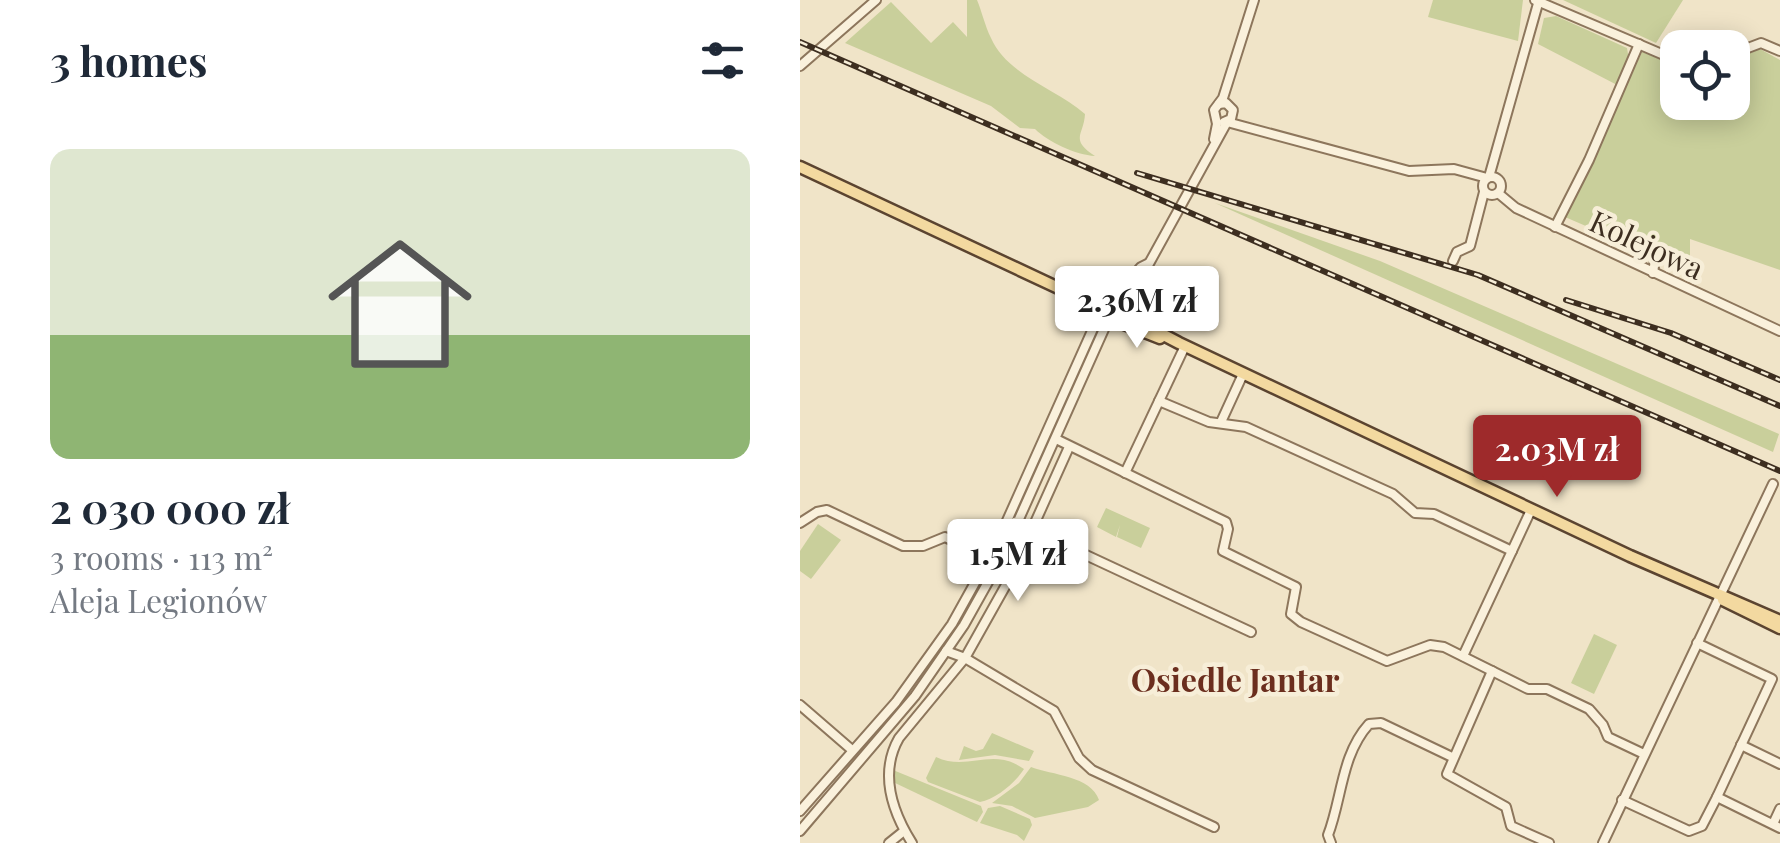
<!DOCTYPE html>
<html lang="en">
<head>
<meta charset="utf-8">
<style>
  body { margin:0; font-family:"Playfair Display",serif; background:#f6f6f7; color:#1f2937; height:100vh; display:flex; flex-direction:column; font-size:38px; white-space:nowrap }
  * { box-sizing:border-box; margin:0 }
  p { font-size:32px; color:#747a83 }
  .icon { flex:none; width:55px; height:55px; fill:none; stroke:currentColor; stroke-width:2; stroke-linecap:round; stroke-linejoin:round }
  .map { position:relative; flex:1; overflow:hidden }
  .details { display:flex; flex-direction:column; background:#fff; width:800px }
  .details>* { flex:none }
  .controls { position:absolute; left:860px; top:30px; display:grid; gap:20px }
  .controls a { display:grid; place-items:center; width:90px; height:90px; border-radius:20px; background:#fff; box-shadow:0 5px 25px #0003; font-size:50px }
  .price { position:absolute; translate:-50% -85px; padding:0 22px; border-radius:10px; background:#fff; color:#222; font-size:32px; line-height:65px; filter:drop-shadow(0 2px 5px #0008) }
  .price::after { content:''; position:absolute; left:50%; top:60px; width:30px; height:22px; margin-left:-15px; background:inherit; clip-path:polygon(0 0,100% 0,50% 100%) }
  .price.active { background:#9e2a2b; color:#fff }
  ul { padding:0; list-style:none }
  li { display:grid; align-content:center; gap:20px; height:530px; padding:0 50px }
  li+li { border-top:2px solid #e0e1e3 }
  li span { display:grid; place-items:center; height:310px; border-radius:20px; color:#555 }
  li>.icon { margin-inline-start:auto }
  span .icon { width:180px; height:180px; fill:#fffc; stroke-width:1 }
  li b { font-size:42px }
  h2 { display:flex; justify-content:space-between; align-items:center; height:120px; padding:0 50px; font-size:42px }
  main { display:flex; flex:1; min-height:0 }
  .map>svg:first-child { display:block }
  .green { fill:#c9cf9b }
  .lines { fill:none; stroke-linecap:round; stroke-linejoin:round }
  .minor-casing { stroke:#8d765c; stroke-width:12 }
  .major-casing { stroke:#5b4430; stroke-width:15 }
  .minor { stroke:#faf1dc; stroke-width:8 }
  .major { stroke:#f3d9a0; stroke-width:10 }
  .rail-casing { stroke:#3d2e20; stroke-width:6 }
  .rail { stroke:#f7eed8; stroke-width:2.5; stroke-dasharray:8; stroke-linecap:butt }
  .labels { text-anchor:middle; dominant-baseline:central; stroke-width:9; stroke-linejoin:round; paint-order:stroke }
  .street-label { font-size:30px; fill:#3d2e20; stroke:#f7eed8 }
  .neighbourhood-label { font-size:32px; font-weight:bold; fill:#6b2e1e; stroke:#f7eed8 }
</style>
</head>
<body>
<main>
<section class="details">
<h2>3 homes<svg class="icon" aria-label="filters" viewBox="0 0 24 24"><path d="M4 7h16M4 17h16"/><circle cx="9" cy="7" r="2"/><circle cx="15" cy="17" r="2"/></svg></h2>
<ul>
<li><span style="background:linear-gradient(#dfe7d0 60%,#8fb573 0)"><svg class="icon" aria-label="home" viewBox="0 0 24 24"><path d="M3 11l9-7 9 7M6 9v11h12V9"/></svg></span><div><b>2 030 000 zł</b><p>3 rooms · 113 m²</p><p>Aleja Legionów</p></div></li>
</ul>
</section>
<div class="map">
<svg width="980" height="843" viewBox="0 0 980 843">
  <rect width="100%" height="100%" fill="#f0e4c8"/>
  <g class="green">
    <path d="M167,0H177C182,12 185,26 191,38C207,75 257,89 285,114C284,135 269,139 295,156C276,155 248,142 235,129L220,128L191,106L45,43L91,2L131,43L153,22L167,37Z"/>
    <polygon points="633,0 723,0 718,41 628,17"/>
    <polygon points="763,0 883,0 856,43"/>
    <polygon points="756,16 827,48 830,66 821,87 738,44 744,18"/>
    <polygon points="960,49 980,60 980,270 890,239 890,271 765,217 842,52 877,66 878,102 932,102 933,60"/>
    <polygon points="415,203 580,261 979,434 973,452"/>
    <polygon points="306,508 350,528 341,548 317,537 320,525 316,537 297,527"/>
    <polygon points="18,524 41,540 11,579 0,571 0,551"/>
    <polygon points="794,634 817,645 794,694 771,683"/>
    <polygon points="192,733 234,751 229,761 195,755 159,760 164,746 176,751 183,749"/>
    <path d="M136,757C168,772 192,746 224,769C215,783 196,799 180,802L128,782L126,778Z"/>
    <path d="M231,767C252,775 291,776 299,800L288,807L235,818L212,806L192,803L219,783Z"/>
    <polygon points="93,770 181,806 183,812 177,822 93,782"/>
    <polygon points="200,806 230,819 232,825 224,841 217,835 180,823 188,808"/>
  </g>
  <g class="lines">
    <defs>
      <g id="minor">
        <polyline points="735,0 878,61"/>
        <polyline points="932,54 961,43 980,51"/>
        <polyline points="0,66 76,0"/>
        <polyline points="419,104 426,103 433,110 431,119 424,122"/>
        <polyline points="427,122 609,171 654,169 687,178"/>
        <polyline points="414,139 417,124 414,110 423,98 454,0"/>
        <circle cx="692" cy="186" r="9"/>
        <polyline points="689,177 739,0"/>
        <polyline points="698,193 716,208 980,331"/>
        <polyline points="755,227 789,160 839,44"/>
        <polyline points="653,261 657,252 670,246 684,192"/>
        <polyline points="853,273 856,253"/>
        <polyline points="359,401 409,422 446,427 593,494 615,513 634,514 712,551"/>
        <polyline points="421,422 443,374"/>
        <polyline points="256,439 426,522 428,529 423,551 496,587 491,614 501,622 587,661 630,645 644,647 728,689 747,689 789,709 803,725 808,737 844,754"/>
        <polyline points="325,473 385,346"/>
        <polyline points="215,522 451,632"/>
        <polyline points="0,523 17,512 27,510 103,546 123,546 145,537 190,559"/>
        <polyline points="897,643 972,679 917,797"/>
        <polyline points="146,651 165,658 254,711 279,758 292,770 414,827"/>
        <polyline points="663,656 731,510"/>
        <polyline points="692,671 647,774 706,807 711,826 749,843"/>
        <polyline points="0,705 52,750"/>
        <polyline points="941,745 980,764"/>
        <polyline points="822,800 889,831 902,826 917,797 980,828"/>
        <polyline points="0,811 96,702 152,624 197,543 300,313 341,267 347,264"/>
        <polyline points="973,824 980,809"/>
        <polyline points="0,831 115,696 164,625 202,557 309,318 346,269 427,122"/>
        <polyline points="89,843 104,831"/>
        <path d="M112,843C92,811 79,773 99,738L165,658L211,576L269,447"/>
        <path d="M531,843L528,835C542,799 541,755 569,724L581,723L652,757"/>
        <polyline points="803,843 973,484"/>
      </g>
      <g id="major">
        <polyline points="0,167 267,292 316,310 379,343 830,556 980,621"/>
        <polyline points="280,301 309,318 360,338"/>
        <polyline points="923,600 980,628"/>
      </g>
    </defs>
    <use href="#minor" class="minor-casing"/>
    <use href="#major" class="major-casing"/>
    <use href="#minor" class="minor"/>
    <use href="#major" class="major"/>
    <defs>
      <g id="rail">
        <polyline points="0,42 980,471"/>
        <polyline points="337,173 678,275 980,406"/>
        <polyline points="766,300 871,333 980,380"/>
      </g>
    </defs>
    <use href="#rail" class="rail-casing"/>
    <use href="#rail" class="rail"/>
  </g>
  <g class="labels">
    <g class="street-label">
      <text transform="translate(847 244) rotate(25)">Kolejowa</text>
    </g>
    <g class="neighbourhood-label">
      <text x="435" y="678">Osiedle Jantar</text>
    </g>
  </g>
</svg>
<div class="controls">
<a><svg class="icon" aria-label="locate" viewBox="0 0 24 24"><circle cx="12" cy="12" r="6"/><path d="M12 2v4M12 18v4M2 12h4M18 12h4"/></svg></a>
</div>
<b class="price" style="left:337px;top:351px">2.36M zł</b>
<b class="price active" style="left:757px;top:500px">2.03M zł</b>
<b class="price" style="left:218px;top:604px">1.5M zł</b>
</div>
</main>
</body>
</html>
